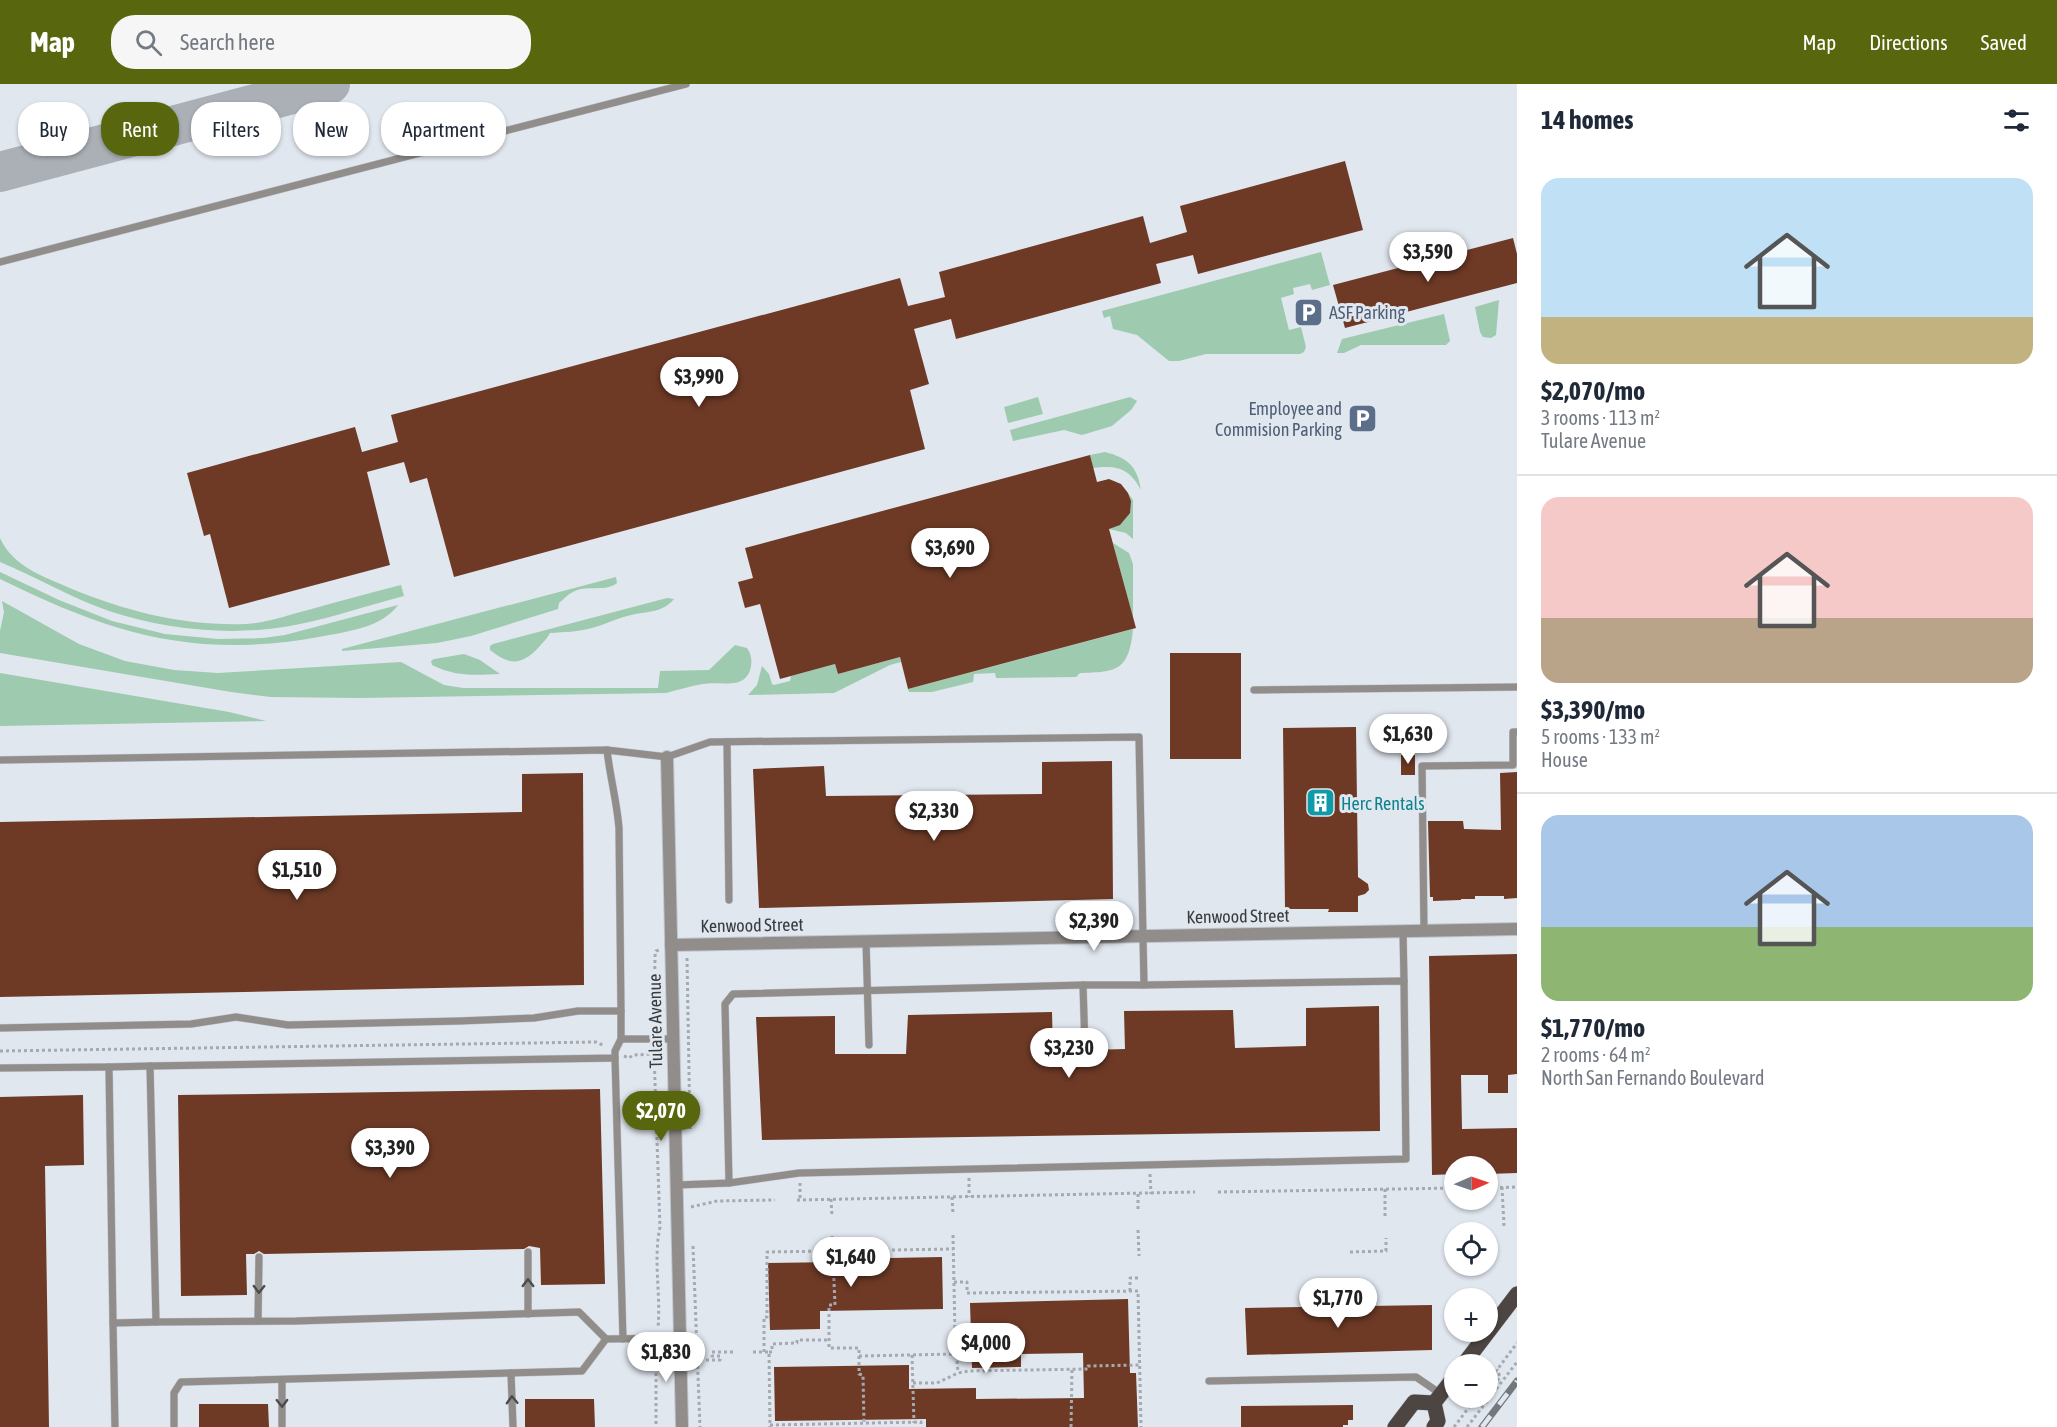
<!DOCTYPE html>
<html lang="en">
<head>
<meta charset="utf-8">
<style>
  body { margin:0; font-family:"Asap Condensed",sans-serif; background:#f6f6f7; color:#1f2937; height:100vh; display:flex; flex-direction:column; font-size:22px; white-space:nowrap }
  * { box-sizing:border-box; margin:0 }
  p { font-size:20px; color:#747a83 }
  .icon { flex:none; width:33px; height:33px; fill:none; stroke:currentColor; stroke-width:2; stroke-linecap:round; stroke-linejoin:round }
  .map { position:relative; flex:1; overflow:hidden }
  .sheet { display:flex; flex-direction:column; background:#fff; width:540px }
  .sheet>* { flex:none }
  .banner { position:absolute; left:18px; top:18px; width:570px; height:54px; display:flex; gap:12px }
  .needle { width:39px; rotate:88deg }
  .buttons { position:absolute; left:1444px; top:1072px; display:grid; gap:12px }
  .buttons a { display:grid; place-items:center; width:54px; height:54px; border-radius:50%; background:#fff; box-shadow:0 2px 4px #0004; font-size:30px }
  .price { position:absolute; translate:-50% -51px; padding:0 14px; border-radius:21px; background:#fff; color:#222; font-size:20px; line-height:39px; filter:drop-shadow(0 2px 3px #0008) }
  .price::after { content:''; position:absolute; left:50%; top:36px; width:18px; height:14px; margin-left:-9px; background:inherit; clip-path:polygon(0 0,100% 0,50% 100%) }
  .price.on { background:#58660d; color:#fff }
  ul { padding:0; list-style:none }
  li { display:grid; align-content:center; gap:12px; height:318px; padding:0 24px }
  li+li { border-top:2px solid #e0e1e3 }
  li span { display:grid; place-items:center; height:186px; border-radius:18px; color:#555 }
  li>.icon { margin-inline-start:auto }
  span .icon { width:108px; height:108px; fill:#fffc; stroke-width:1 }
  li b { font-size:26px }
  h2 { display:flex; justify-content:space-between; align-items:center; height:72px; padding:0 24px; font-size:26px }
  .chip { padding:0 21px; border-radius:24px; background:#fff; box-shadow:0 2px 4px #0004; font-size:21px; line-height:54px }
  .chip.on { background:#58660d; color:#fff }
  header { display:flex; align-items:center; gap:36px; box-sizing:border-box; height:84px; padding:0 30px; background:#58660d; color:#fff }
  header strong { font-size:28px }
  nav { display:flex; gap:33px; margin-inline-start:auto; font-size:21px }
  .search { width:420px; height:54px; background:#f6f6f7; display:flex; align-items:center; gap:15px; box-sizing:border-box; padding:0 21px; border-radius:24px; color:#747a83; font-size:22px }
  main { display:flex; flex:1; min-height:0 }
  .map>svg:first-child { display:block }
  .green { fill:#9ecaaf }
  .lines { fill:none; stroke-linecap:round; stroke-linejoin:round }
  .taxiway { stroke:#aab0b6; stroke-width:40 }
  .building { fill:#6e3a26 }
  .service-casing { stroke:#bfc5cc; stroke-width:8 }
  .minor-casing { stroke:#bfc5cc; stroke-width:14 }
  .primary-casing { stroke:#bfc5cc; stroke-width:16 }
  .path { stroke:#a5aab1; stroke-width:3; stroke-dasharray:3 3; stroke-linecap:butt }
  .service { stroke:#918d8b; stroke-width:7 }
  .minor { stroke:#918d8b; stroke-width:12 }
  .primary { stroke:#4c4542; stroke-width:15 }
  .rail-casing { stroke:#74787d; stroke-width:7 }
  .rail { stroke:#e1e7ef; stroke-width:4.5; stroke-dasharray:14; stroke-linecap:butt }
  .oneway { stroke:#4b4c4e }
  .labels { text-anchor:middle; dominant-baseline:central; stroke-width:6; stroke-linejoin:round; paint-order:stroke }
  .service-label { font-size:18px; fill:#4e5e75; stroke:#e1e7ef; text-anchor:start }
  .culture-label { font-size:18px; fill:#0d838f; stroke:#e1e7ef; text-anchor:start }
  .street-label { font-size:18px; fill:#393c3f; stroke:#e1e7ef }
</style>
</head>
<body>
<header>
<strong>Map</strong>
<div class="search"><svg class="icon" aria-label="search" viewBox="0 0 24 24"><circle cx="10" cy="10" r="6"/><path d="M15 15l6 6"/></svg>Search here</div>
<nav><a>Map</a><a>Directions</a><a>Saved</a></nav>
</header>
<main>
<div class="map">
<svg width="1517" height="1343" viewBox="0 0 1517 1343">
  <rect width="100%" height="100%" fill="#e1e7ef"/>
  <g class="green">
    <polygon points="1321,168 1330,201 1312,206 1310,200 1293,204 1294,210 1281,214 1289,246 1301,243 1306,263 1304,268 1300,270 1206,270 1179,277 1169,277 1137,251 1113,245 1110,232 1104,234 1102,227"/>
    <polygon points="1499,216 1496,251 1491,254 1483,253 1480,248 1475,223"/>
    <polygon points="1444,230 1450,257 1446,261 1361,261 1344,269 1337,269 1342,255"/>
    <polygon points="1038,313 1043,330 1008,339 1004,323"/>
    <polygon points="1130,313 1137,317 1131,326 1112,342 1082,351 1064,346 1013,357 1010,346"/>
    <path d="M1105,368C1128,374 1137,382 1141,406C1129,384 1117,381 1093,384L1090,371Z"/>
    <polygon points="1128,409 1133,416 1133,455 1126,449 1109,445 1131,417"/>
    <path d="M0,454C13,483 45,493 72,505C129,528 183,542 246,540C267,539 288,531 308,526C339,517 370,509 401,501L404,512C365,522 323,537 284,543C226,552 164,545 109,527C71,514 37,493 0,478Z"/>
    <polygon points="1113,459 1129,469 1133,480 1133,534"/>
    <path d="M0,488L59,516L112,537L165,550L218,555L263,554L285,551L398,521C382,543 350,547 324,552C197,576 114,551 0,495Z"/>
    <path d="M616,493L617,499C606,508 588,501 575,507C569,509 564,515 559,519L558,525L471,552L437,559L342,567V565Z"/>
    <path d="M667,514L674,515C662,530 644,527 627,532C615,535 604,541 592,544C578,548 564,548 550,549C547,555 542,559 538,564C521,582 509,581 490,566V562L493,560Z"/>
    <path d="M2,517L79,560L125,577L174,586L218,589L401,578L444,601L463,604H658L660,587L709,586L735,561L747,564C751,570 752,575 751,582C747,607 720,597 703,600C690,602 678,606 666,609L360,614L271,613L231,608L0,569V547L4,528Z"/>
    <path d="M1133,545C1129,587 1117,588 1080,589L1076,593L996,594L995,589L974,590L973,598L932,608H909L908,605Z"/>
    <path d="M464,570L480,576L500,590C473,591 457,593 432,581L431,577L434,575Z"/>
    <polygon points="900,573 901,578 890,581 834,609 748,611 757,601 762,582 769,590 772,600 774,601 790,597 791,592 835,580 838,590"/>
    <polygon points="0,589 229,628 266,637 0,642"/>
  </g>
  <g class="lines">
    <polyline class="taxiway" points="0,88 330,0"/>
  </g>
  <g class="building">
    <polygon points="1345,77 1363,146 1198,190 1193,171 1156,180 1161,199 956,255 951,235 914,245 929,300 910,306 925,365 454,493 427,394 410,399 404,378 367,388 390,481 229,524 210,450 204,452 187,389 355,343 362,368 398,358 391,331 900,194 908,222 945,213 939,188 1143,132 1150,159 1187,148 1180,122"/>
    <polygon points="1513,154 1517,170 1517,199 1345,244 1333,201"/>
    <polygon points="1090,371 1097,398 1109,395 1121,400 1128,409 1131,417 1130,429 1120,441 1109,445 1136,544 908,605 900,573 838,590 835,580 780,595 760,520 745,524 738,498 753,494 745,464"/>
    <rect x="1170" y="569" width="71" height="106"/>
    <polygon points="1356,643 1358,793 1368,800 1369,806 1365,810 1358,812 1358,828 1328,828 1329,825 1285,825 1283,644"/>
    <rect x="1401" y="671" width="14" height="20"/>
    <polygon points="1112,677 1113,815 759,824 753,685 824,682 826,712 1042,710 1042,678"/>
    <polygon points="1517,688 1517,814 1504,815 1504,812 1475,812 1475,815 1461,815 1461,816 1433,817 1433,813 1430,813 1428,737 1463,737 1464,745 1501,746 1500,689"/>
    <polygon points="583,689 584,901 0,913 0,738 522,728 522,690"/>
    <polygon points="1517,870 1517,990 1508,991 1508,1009 1488,1009 1488,991 1461,991 1462,1045 1517,1044 1517,1089 1488,1090 1488,1083 1455,1083 1455,1090 1432,1091 1429,872"/>
    <polygon points="1379,922 1380,1047 762,1056 756,933 835,932 835,970 906,970 908,931 1052,928 1053,967 1080,966 1085,970 1090,966 1125,965 1124,927 1233,926 1235,964 1306,962 1306,924"/>
    <polygon points="600,1005 605,1200 541,1201 540,1164 529,1162 524,1165 264,1170 259,1167 254,1170 246,1170 247,1211 181,1212 178,1011"/>
    <polygon points="83,1011 84,1081 45,1082 49,1343 0,1343 0,1013"/>
    <polygon points="942,1173 943,1225 820,1227 820,1245 770,1246 768,1179 838,1178 838,1175"/>
    <polygon points="1128,1215 1130,1289 1136,1289 1138,1343 926,1343 926,1335 775,1337 774,1283 909,1281 909,1305 976,1304 976,1315 1084,1314 1083,1269 1021,1270 1021,1283 972,1284 970,1219"/>
    <polygon points="1432,1221 1432,1266 1247,1271 1245,1224"/>
    <polygon points="525,1315 594,1315 595,1343 525,1343"/>
    <polygon points="199,1320 268,1320 269,1343 199,1343"/>
    <polygon points="1353,1321 1353,1336 1348,1336 1348,1341 1343,1341 1343,1343 1241,1343 1241,1322"/>
  </g>
  <g class="lines">
    <defs>
      <g id="service">
        <polyline points="0,178 686,0"/>
        <polyline points="1254,606 1517,603"/>
        <polyline points="727,658 729,816"/>
        <path d="M607,666C610,693 617,718 619,744L621,927"/>
        <polyline points="0,676 607,666 667,673 710,658 1139,653 1144,901 1404,897 1406,1075 799,1089 729,1099 677,1101"/>
        <polyline points="1403,847 1404,897"/>
        <polyline points="1424,847 1422,682 1513,681 1513,648 1517,648"/>
        <polyline points="866,857 869,961"/>
        <polyline points="0,944 191,940 236,933 288,941 459,937 534,934 578,927 621,927 621,955 673,955"/>
        <polyline points="1085,964 1083,901 1144,901"/>
        <polyline points="615,974 623,1255"/>
        <polyline points="0,984 109,983"/>
        <polyline points="729,1099 725,920 733,910 1083,901"/>
        <polyline points="528,1168 528,1230"/>
        <polyline points="258,1237 259,1173"/>
        <polyline points="113,1239 109,983 150,982"/>
        <polyline points="606,1255 579,1228 296,1237 156,1238 150,982 615,974 615,967 621,955"/>
        <polyline points="511,1289 513,1343"/>
        <polyline points="282,1296 282,1343"/>
        <polyline points="1209,1297 1416,1293 1441,1310"/>
        <polyline points="115,1343 113,1239 156,1238"/>
        <polyline points="174,1343 174,1309 181,1298 582,1287 606,1255 680,1254"/>
      </g>
      <g id="minor">
        <polyline points="667,673 682,1343"/>
        <polyline points="671,861 1517,845"/>
      </g>
      <g id="primary">
        <polyline points="1463,1281 1517,1210"/>
        <polyline points="1395,1343 1414,1318 1434,1319"/>
        <polyline points="1434,1343 1438,1337 1434,1319 1455,1292"/>
      </g>
    </defs>
    <use href="#service" class="service-casing"/>
    <use href="#minor" class="minor-casing"/>
    <use href="#primary" class="primary-casing"/>
    <g class="path">
      <polyline points="687,874 690,1045"/>
      <polyline points="654,945 655,872 656,867 659,866"/>
      <polyline points="0,967 596,958 605,962"/>
      <path d="M654,969L660,1143C653,1176 661,1210 658,1244"/>
      <polyline points="624,972 629,974 633,971 654,970"/>
      <polyline points="1150,1090 1151,1110"/>
      <polyline points="969,1094 969,1113"/>
      <polyline points="800,1099 800,1116"/>
      <polyline points="1502,1103 1504,1142"/>
      <polyline points="1488,1104 1517,1103"/>
      <polyline points="1385,1105 1385,1132"/>
      <polyline points="1218,1108 1455,1104"/>
      <polyline points="1138,1110 1138,1128"/>
      <polyline points="952,1113 953,1130"/>
      <polyline points="831,1115 832,1133"/>
      <polyline points="797,1116 1195,1108"/>
      <polyline points="691,1123 717,1117 775,1116"/>
      <polyline points="1138,1146 1139,1172"/>
      <polyline points="953,1151 955,1251 958,1289"/>
      <polyline points="832,1152 835,1221 829,1221 829,1264 859,1264 859,1290 863,1291 864,1340"/>
      <polyline points="693,1162 700,1343"/>
      <polyline points="1350,1168 1386,1167 1386,1154"/>
      <polyline points="954,1198 967,1198 967,1209 1138,1207 1141,1343"/>
      <polyline points="1130,1207 1130,1194 1139,1194"/>
      <polyline points="656,1265 656,1343"/>
      <polyline points="753,1268 769,1268 770,1343"/>
      <polyline points="764,1268 764,1233 767,1233 767,1168 953,1165"/>
      <polyline points="769,1268 772,1268 772,1260 797,1259 797,1256 829,1256"/>
      <polyline points="912,1271 914,1339"/>
      <polyline points="859,1272 958,1270"/>
      <polyline points="706,1276 720,1276 720,1272 712,1272 712,1268 734,1268"/>
      <polyline points="1488,1298 1517,1259"/>
      <polyline points="913,1299 937,1299 958,1289 969,1287 1088,1285 1088,1282 1139,1281"/>
      <polyline points="1492,1311 1489,1307 1500,1293 1497,1285"/>
      <polyline points="770,1341 921,1338 921,1343"/>
      <polyline points="1071,1343 1072,1285"/>
      <polyline points="1454,1343 1476,1314"/>
      <polyline points="1467,1343 1517,1278"/>
    </g>
    <use href="#service" class="service"/>
    <use href="#minor" class="minor"/>
    <use href="#primary" class="primary"/>
    <defs>
      <polyline id="rail" points="1482,1343 1517,1297"/>
    </defs>
    <use href="#rail" class="rail-casing"/>
    <use href="#rail" class="rail"/>
  </g>
  <defs><path id="oneway-chevron" d="M-2-3.5L2.5 0L-2 3.5" fill="none" stroke-width="1.6" stroke-linecap="round" stroke-linejoin="round" transform="scale(1.5)"/></defs>
  <g class="oneway">
    <use href="#oneway-chevron" transform="translate(528 1199) rotate(-90)"/>
    <use href="#oneway-chevron" transform="translate(259 1205) rotate(91)"/>
    <use href="#oneway-chevron" transform="translate(512 1316) rotate(-92)"/>
    <use href="#oneway-chevron" transform="translate(282 1319) rotate(89)"/>
  </g>
  <defs>
    <symbol id="parking-square" viewBox="-11 -11 22 22"><rect x="-9" y="-9" width="18" height="18" rx="4" fill="#5c6f8a" stroke="#e1e7ef"/><path d="M-3.5-5.5H1a3.5 3.5 0 0 1 0 7H-1V5.5H-3.5ZM-1-3.4V-.6H.8a1.4 1.4 0 0 0 0-2.8Z" fill="#fff"/></symbol>
    <symbol id="building-square" viewBox="-11 -11 22 22"><rect x="-9" y="-9" width="18" height="18" rx="4" fill="#0f9aa8" stroke="#e1e7ef"/><path d="M-4-6H4V6H1V3H-1V6H-4ZM-2.5-4.3h1.7v1.8h-1.7ZM.8-4.3h1.7v1.8H.8ZM-2.5-1h1.7V.8h-1.7ZM.8-1h1.7V.8H.8Z" fill="#fff"/></symbol>
  </defs>
  <g fill-rule="evenodd">
    <use href="#parking-square" x="1292" y="212" width="33" height="33"/>
    <use href="#parking-square" x="1346" y="318" width="33" height="33"/>
    <use href="#building-square" x="1304" y="702" width="33" height="33"/>
  </g>
  <g class="labels">
    <g class="service-label">
      <text x="1329" y="228">ASF Parking</text>
      <text x="1342" y="324" text-anchor="end">Employee and<tspan x="1342" dy="21">Commision Parking</tspan></text>
    </g>
    <g class="culture-label">
      <text x="1341" y="719">Herc Rentals</text>
    </g>
    <g class="street-label">
      <text transform="translate(1238 832) rotate(-1)">Kenwood Street</text>
      <text transform="translate(752 841) rotate(-1)">Kenwood Street</text>
      <text transform="translate(655 937) rotate(-91)">Tulare Avenue</text>
    </g>
  </g>
</svg>
<div class="buttons">
<a><svg class="needle" viewBox="-14 -14 28 28"><path d="M0-13l5 13h-10z" fill="#e53935"/><path d="M0 13l5-13h-10z" fill="#747a83"/></svg></a>
<a><svg class="icon" aria-label="locate" viewBox="0 0 24 24"><circle cx="12" cy="12" r="6"/><path d="M12 2v4M12 18v4M2 12h4M18 12h4"/></svg></a>
<a>+</a>
<a>−</a>
</div>
<b class="price" style="left:1428px;top:199px">$3,590</b>
<b class="price" style="left:699px;top:324px">$3,990</b>
<b class="price" style="left:950px;top:495px">$3,690</b>
<b class="price" style="left:1408px;top:681px">$1,630</b>
<b class="price" style="left:934px;top:758px">$2,330</b>
<b class="price" style="left:297px;top:817px">$1,510</b>
<b class="price" style="left:1094px;top:868px">$2,390</b>
<b class="price" style="left:1069px;top:995px">$3,230</b>
<b class="price on" style="left:661px;top:1058px">$2,070</b>
<b class="price" style="left:390px;top:1095px">$3,390</b>
<b class="price" style="left:851px;top:1204px">$1,640</b>
<b class="price" style="left:1338px;top:1245px">$1,770</b>
<b class="price" style="left:986px;top:1290px">$4,000</b>
<b class="price" style="left:666px;top:1299px">$1,830</b>
<div class="banner">
<a class="chip">Buy</a>
<a class="chip on">Rent</a>
<a class="chip">Filters</a>
<a class="chip">New</a>
<a class="chip">Apartment</a>
</div>
</div>
<section class="sheet">
<h2>14 homes<svg class="icon" aria-label="filters" viewBox="0 0 24 24"><path d="M4 7h16M4 17h16"/><circle cx="9" cy="7" r="2"/><circle cx="15" cy="17" r="2"/></svg></h2>
<ul>
<li><span style="background:linear-gradient(#bfe0f5 75%,#c2b280 0)"><svg class="icon" aria-label="home" viewBox="0 0 24 24"><path d="M3 11l9-7 9 7M6 9v11h12V9"/></svg></span><div><b>$2,070/mo</b><p>3 rooms · 113 m²</p><p>Tulare Avenue</p></div></li>
<li><span style="background:linear-gradient(#f6c9c9 65%,#b9a48a 0)"><svg class="icon" aria-label="home" viewBox="0 0 24 24"><path d="M3 11l9-7 9 7M6 9v11h12V9"/></svg></span><div><b>$3,390/mo</b><p>5 rooms · 133 m²</p><p>House</p></div></li>
<li><span style="background:linear-gradient(#a9c7e8 60%,#8fb573 0)"><svg class="icon" aria-label="home" viewBox="0 0 24 24"><path d="M3 11l9-7 9 7M6 9v11h12V9"/></svg></span><div><b>$1,770/mo</b><p>2 rooms · 64 m²</p><p>North San Fernando Boulevard</p></div></li>
</ul>
</section>
</main>
</body>
</html>
